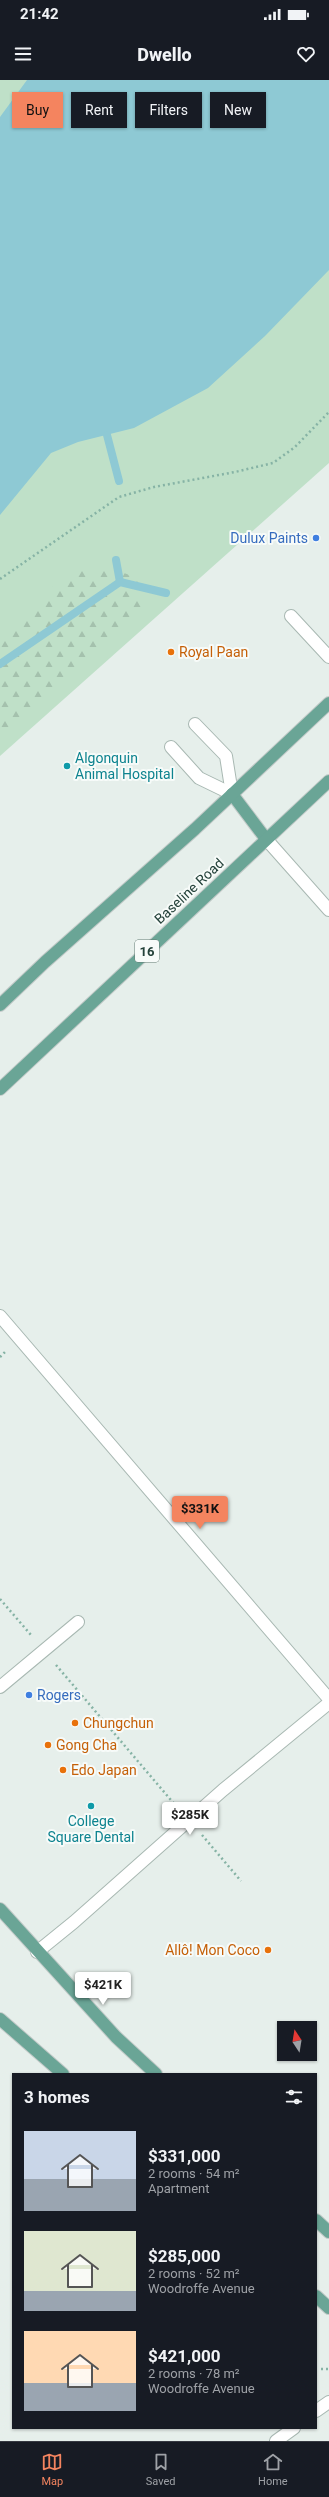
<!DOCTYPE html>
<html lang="en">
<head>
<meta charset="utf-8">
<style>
  body { margin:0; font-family:Roboto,sans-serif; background:#242831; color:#f1f3f6; height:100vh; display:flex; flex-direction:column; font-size:15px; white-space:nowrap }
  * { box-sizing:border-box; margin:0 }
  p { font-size:13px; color:#9ea1a6 }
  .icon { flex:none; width:22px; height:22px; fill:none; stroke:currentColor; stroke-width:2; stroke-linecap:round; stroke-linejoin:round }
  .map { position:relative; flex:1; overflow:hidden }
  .panel { position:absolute; left:12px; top:1993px; width:305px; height:356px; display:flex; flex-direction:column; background:#171b24; border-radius:0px; box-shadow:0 1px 3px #0004 }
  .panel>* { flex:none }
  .banner { position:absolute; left:12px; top:12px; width:305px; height:36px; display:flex; gap:8px }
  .needle { width:26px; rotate:348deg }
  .controls { position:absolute; left:277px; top:1941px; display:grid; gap:8px }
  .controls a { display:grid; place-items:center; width:40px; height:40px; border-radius:0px; background:#171b24; box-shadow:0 1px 3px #0004; font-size:20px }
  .price { position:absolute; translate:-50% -34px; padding:0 9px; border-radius:4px; background:#fff; color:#222; font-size:13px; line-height:26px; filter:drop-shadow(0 1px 2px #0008) }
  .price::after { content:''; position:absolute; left:50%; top:24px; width:12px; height:9px; margin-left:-6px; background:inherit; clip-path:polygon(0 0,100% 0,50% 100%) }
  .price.current { background:#f4845f; color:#111 }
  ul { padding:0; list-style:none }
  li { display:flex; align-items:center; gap:12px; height:100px; padding:0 12px }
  li span { display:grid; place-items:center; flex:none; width:112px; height:80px; border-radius:0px; color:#555 }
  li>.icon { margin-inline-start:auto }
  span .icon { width:48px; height:48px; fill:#fffc; stroke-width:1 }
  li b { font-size:17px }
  h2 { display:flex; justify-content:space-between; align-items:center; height:48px; padding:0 12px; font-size:17px }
  .pill { padding:0 14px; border-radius:0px; background:#171b24; box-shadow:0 1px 3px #0004; font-size:14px; line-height:36px }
  .pill.current { background:#f4845f; color:#111 }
  .status { display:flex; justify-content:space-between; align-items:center; height:28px; padding:0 20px; background:#171b24; direction:ltr }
  .status svg { height:11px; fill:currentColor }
  header { display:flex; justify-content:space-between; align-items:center; height:52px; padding:0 12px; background:#171b24; font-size:18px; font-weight:800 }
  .menu { display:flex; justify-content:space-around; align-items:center; height:56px; border-top:1px solid #363941; background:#171b24; font-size:11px; color:#9ea1a6 }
  .menu a { display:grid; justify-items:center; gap:2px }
  .menu .current { color:#f4845f }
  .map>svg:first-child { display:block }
  .green { fill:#bfe0c8 }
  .forest { fill:url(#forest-firs) }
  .water { fill:#8ec9d4 }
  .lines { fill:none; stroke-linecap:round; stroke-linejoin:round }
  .stream { stroke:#8ec9d4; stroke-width:8 }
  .minor-casing { stroke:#a8b8b2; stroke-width:14 }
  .major-casing { stroke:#c2cac8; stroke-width:14 }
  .path { stroke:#86b3a5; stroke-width:2.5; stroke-dasharray:2 3; stroke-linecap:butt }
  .minor { stroke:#fff; stroke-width:12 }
  .major { stroke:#6aa596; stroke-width:12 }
  .shop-dot { fill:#3f7fe0; stroke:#f7fbf9; stroke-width:1.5 }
  .food-dot { fill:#e8710a; stroke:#f7fbf9; stroke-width:1.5 }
  .culture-dot { fill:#0f9aa8; stroke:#f7fbf9; stroke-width:1.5 }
  .labels { text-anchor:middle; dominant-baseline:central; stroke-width:4; stroke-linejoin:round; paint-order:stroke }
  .shield { fill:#f7fbf9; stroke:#637a73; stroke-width:1 }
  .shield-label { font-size:13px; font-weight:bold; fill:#24423a }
  .shop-label { font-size:14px; fill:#366cbe; stroke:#f7fbf9; text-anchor:end }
  .food-label { font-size:14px; fill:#c56008; stroke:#f7fbf9; text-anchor:start }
  .culture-label { font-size:14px; fill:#0d838f; stroke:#f7fbf9; text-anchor:start }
  .street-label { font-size:14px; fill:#24423a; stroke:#f7fbf9 }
</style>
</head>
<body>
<div class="status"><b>21:42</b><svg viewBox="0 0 49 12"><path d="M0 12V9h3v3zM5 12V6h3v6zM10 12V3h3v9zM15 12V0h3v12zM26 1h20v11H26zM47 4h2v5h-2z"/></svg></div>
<header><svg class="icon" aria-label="menu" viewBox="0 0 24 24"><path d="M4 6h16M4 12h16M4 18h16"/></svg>Dwello<svg class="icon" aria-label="heart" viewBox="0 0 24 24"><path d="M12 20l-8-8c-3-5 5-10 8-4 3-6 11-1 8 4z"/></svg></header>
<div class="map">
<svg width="329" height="2361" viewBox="0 0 329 2361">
  <defs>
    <pattern id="forest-firs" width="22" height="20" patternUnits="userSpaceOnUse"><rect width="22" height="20" fill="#bfe0c8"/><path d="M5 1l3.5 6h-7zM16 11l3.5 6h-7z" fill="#a4c1ad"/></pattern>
  </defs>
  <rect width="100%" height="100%" fill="#e6efeb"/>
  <polygon class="green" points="0,0 329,0 329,383 0,676"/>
  <polygon class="forest" points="111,488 145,501 143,525 135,535 0,664 0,559 51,508 73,492"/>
  <polygon class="water" points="27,0 329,0 329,190 265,256 208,308 134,348 78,362 51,373 0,435 0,37"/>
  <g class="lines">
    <g class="stream">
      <polyline points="107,355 119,401"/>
      <polyline points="116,480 120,502"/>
      <polyline points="0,584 120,502 166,513"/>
    </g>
    <defs>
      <g id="minor">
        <polyline points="291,536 329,577"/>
        <polyline points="195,644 226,676 232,714"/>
        <polyline points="171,667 199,698 232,714"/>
        <polyline points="266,759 329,830"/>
        <polyline points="0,1236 329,1619"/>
        <polyline points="0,1607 78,1542"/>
        <polyline points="37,1872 74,1842 223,1710 329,1623"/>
        <polyline points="316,2331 329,2322"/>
        <polyline points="276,2361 294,2348"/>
      </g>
      <g id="major">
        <polyline points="232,714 266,759"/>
        <polyline points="0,925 45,882 195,749 329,623"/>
        <polyline points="0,1009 329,701"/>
        <polyline points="0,1829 116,1957 156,1994"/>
        <polyline points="0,1939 63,1994"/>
        <polyline points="316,2140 329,2152"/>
        <polyline points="316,2216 329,2228"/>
      </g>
    </defs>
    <use href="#minor" class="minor-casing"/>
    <use href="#major" class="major-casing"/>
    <g class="path">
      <polyline points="0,499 119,417 154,407 235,392 273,383 295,367 329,332"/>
      <polyline points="0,1277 5,1272"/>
      <polyline points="0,1519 31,1555"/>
      <polyline points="56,1585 176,1726"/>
      <polyline points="202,1755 241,1801"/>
      <polyline points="321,2289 329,2289"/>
    </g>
    <use href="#minor" class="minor"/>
    <use href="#major" class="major"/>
  </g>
  <g class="shop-dot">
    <circle cx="316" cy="458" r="4"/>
    <circle cx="29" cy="1615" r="4"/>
  </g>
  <g class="food-dot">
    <circle cx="171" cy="572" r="4"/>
    <circle cx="75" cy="1643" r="4"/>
    <circle cx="48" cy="1665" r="4"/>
    <circle cx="63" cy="1690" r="4"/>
    <circle cx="268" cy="1870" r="4"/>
  </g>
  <g class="culture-dot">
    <circle cx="67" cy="686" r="4"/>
    <circle cx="91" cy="1726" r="4"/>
  </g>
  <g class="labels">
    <rect class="shield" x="135" y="860" width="24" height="22" rx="3"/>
    <g class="shield-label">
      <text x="147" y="871">16</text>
    </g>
    <g class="shop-label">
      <text x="308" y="458">Dulux Paints</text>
      <text x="37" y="1615" text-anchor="start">Rogers</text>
    </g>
    <g class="food-label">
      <text x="179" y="572">Royal Paan</text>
      <text x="83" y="1643">Chungchun</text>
      <text x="56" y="1665">Gong Cha</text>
      <text x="71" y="1690">Edo Japan</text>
      <text x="260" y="1870" text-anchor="end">Allô! Mon Coco</text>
    </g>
    <g class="culture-label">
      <text x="75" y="678">Algonquin<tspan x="75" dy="16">Animal Hospital</tspan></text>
      <text x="91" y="1741" text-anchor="middle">College<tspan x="91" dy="16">Square Dental</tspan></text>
    </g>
    <g class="street-label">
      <text transform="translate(189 811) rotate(-43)">Baseline Road</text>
    </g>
  </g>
</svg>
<div class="controls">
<a><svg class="needle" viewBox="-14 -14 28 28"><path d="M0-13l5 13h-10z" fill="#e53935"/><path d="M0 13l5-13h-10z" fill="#9ea1a6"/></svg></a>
</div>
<b class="price current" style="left:200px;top:1450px">$331K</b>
<b class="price" style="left:190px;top:1756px">$285K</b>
<b class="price" style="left:103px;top:1926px">$421K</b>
<div class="banner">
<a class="pill current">Buy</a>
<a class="pill">Rent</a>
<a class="pill">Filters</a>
<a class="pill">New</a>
</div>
<section class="panel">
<h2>3 homes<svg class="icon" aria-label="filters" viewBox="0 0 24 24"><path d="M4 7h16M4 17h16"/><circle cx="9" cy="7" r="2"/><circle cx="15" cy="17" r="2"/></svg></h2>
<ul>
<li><span style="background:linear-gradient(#c9d6e8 60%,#9aa5b1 0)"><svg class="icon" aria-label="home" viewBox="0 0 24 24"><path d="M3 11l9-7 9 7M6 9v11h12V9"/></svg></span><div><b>$331,000</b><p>2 rooms · 54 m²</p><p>Apartment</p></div></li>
<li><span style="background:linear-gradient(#dfe7d0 75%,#9aa5b1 0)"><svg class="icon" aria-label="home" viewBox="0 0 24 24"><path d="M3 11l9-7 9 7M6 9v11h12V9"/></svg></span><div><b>$285,000</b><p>2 rooms · 52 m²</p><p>Woodroffe Avenue</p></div></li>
<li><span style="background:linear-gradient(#ffd9b3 65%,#9aa5b1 0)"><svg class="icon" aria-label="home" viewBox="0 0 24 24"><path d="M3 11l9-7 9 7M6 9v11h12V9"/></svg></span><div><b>$421,000</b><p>2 rooms · 78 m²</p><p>Woodroffe Avenue</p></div></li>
</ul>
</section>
</div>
<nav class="menu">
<a class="current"><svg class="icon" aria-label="map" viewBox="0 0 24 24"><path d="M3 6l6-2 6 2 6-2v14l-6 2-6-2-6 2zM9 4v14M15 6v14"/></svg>Map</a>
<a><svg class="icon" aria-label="saved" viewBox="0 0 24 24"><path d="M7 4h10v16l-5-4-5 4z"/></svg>Saved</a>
<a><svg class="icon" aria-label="home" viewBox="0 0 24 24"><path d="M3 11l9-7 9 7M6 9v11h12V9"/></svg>Home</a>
</nav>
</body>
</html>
